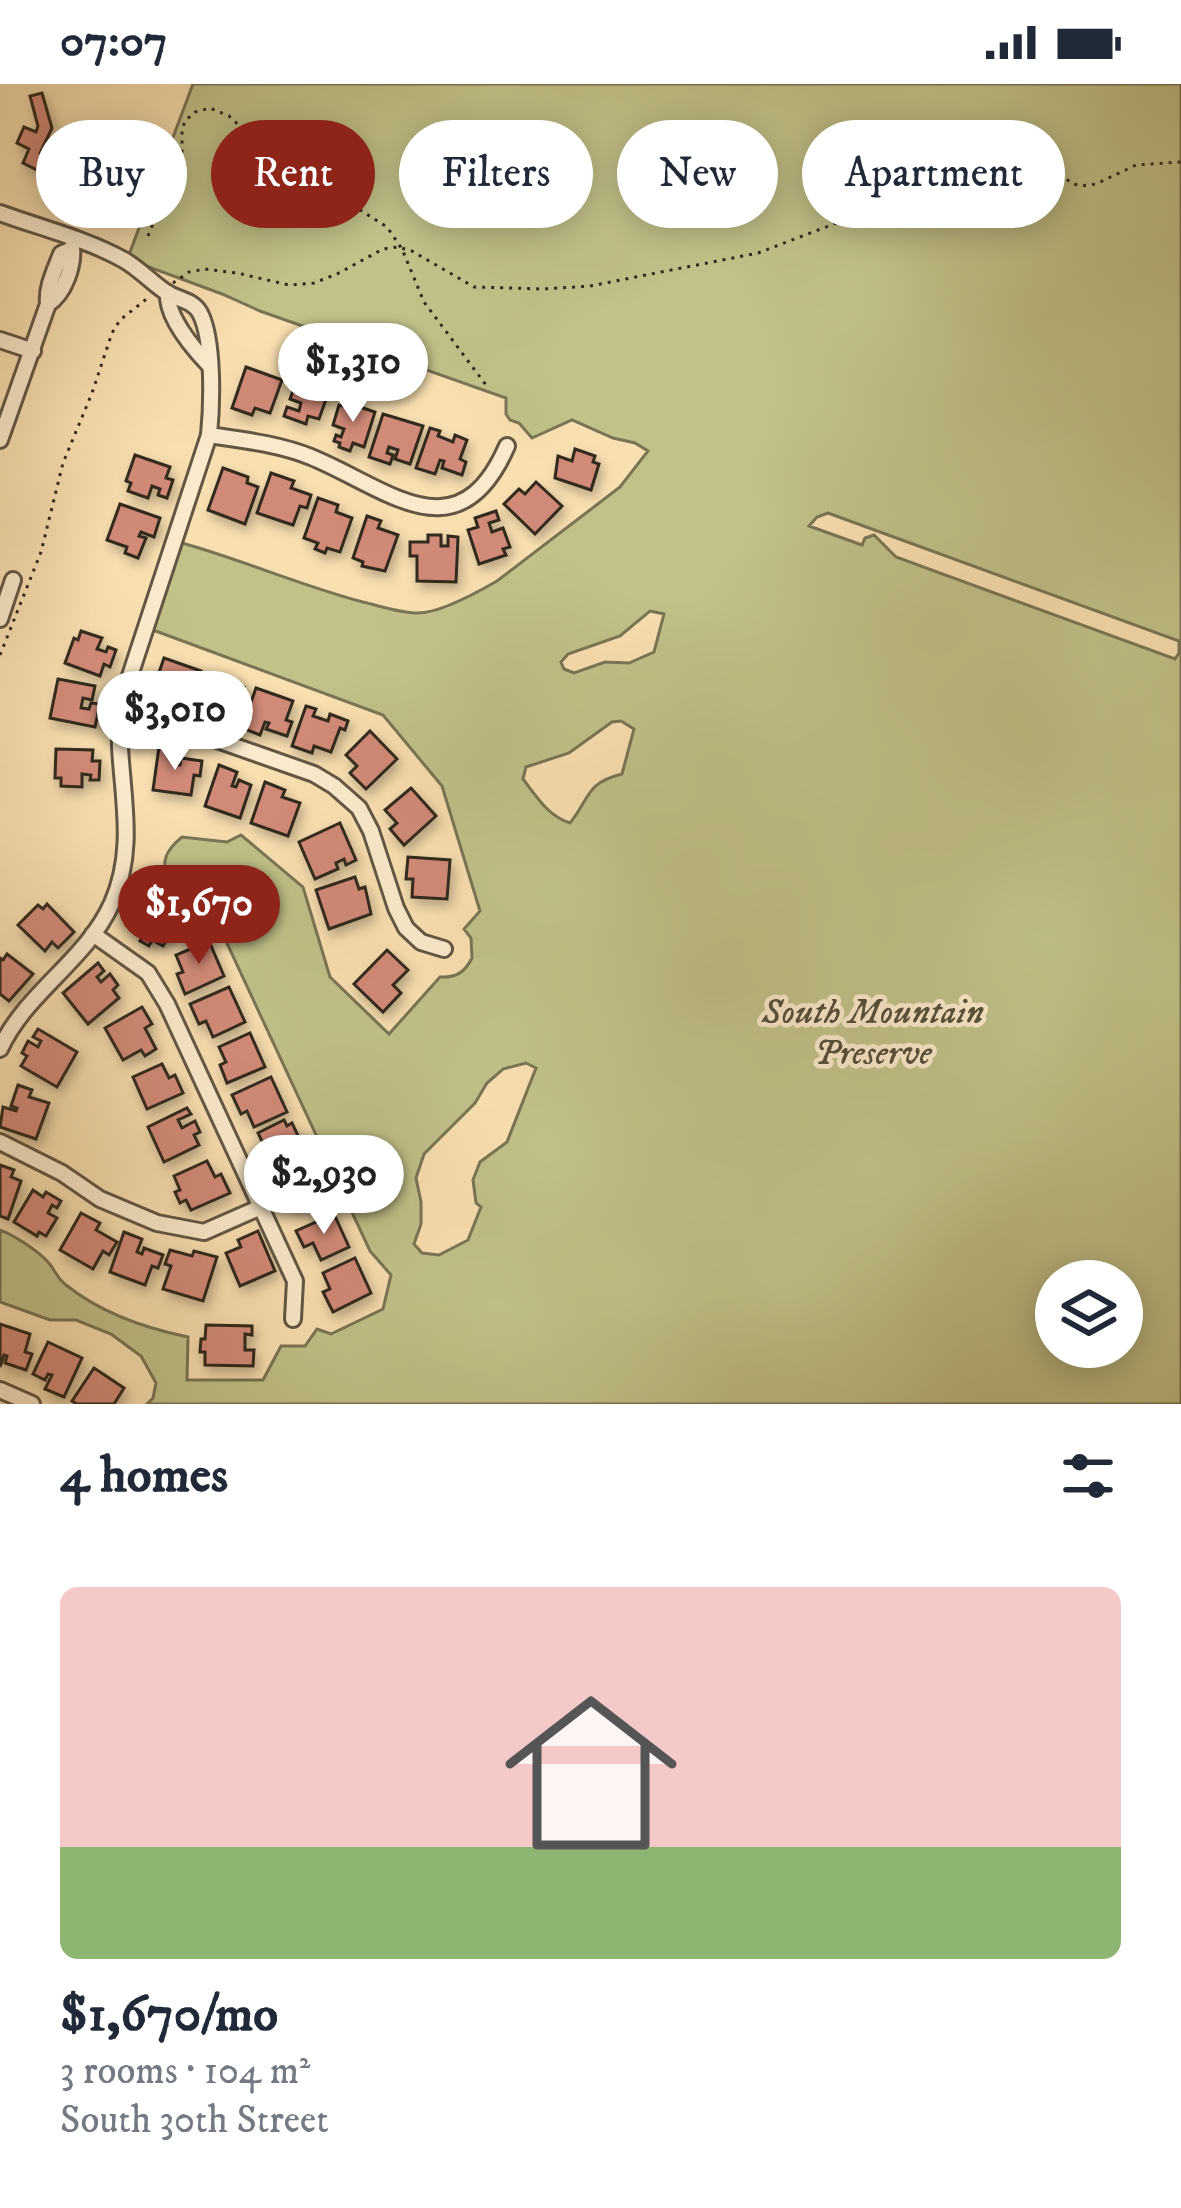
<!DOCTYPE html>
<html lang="en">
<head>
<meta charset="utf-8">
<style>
  body { margin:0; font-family:"IM FELL DW Pica",serif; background:#f2f2f3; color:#1f2937; height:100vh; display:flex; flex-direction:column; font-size:45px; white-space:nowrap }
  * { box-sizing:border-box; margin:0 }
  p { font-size:39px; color:#747a83 }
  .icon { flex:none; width:66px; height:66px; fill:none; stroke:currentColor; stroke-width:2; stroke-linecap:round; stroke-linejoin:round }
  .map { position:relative; height:1320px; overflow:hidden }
  .panel { display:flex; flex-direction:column; background:#fff; flex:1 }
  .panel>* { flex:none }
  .guide { position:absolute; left:36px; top:36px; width:1110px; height:108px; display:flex; gap:24px }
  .buttons { position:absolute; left:1035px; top:1176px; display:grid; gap:24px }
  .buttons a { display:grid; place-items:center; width:108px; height:108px; border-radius:50%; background:#fff; box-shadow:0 6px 30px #0003; font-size:60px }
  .price { position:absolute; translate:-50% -102px; padding:0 27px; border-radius:42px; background:#fff; color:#222; font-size:39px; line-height:78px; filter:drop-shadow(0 3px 6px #0008) }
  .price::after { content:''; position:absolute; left:50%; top:72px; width:36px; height:27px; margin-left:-18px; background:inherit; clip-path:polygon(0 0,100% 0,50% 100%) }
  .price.on { background:#8f2418; color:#fff }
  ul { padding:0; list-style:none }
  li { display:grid; align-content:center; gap:24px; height:636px; padding:0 60px }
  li+li { border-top:3px solid #e0e1e3 }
  li span { display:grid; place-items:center; height:372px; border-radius:18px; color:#555 }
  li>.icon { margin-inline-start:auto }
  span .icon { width:216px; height:216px; fill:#fffc; stroke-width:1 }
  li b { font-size:51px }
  h2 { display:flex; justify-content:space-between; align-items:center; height:144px; padding:0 60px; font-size:51px }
  .tag { padding:0 42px; border-radius:54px; background:#fff; box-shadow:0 6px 30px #0003; font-size:42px; line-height:108px }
  .tag.on { background:#8f2418; color:#fff }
  .status { display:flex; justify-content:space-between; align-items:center; height:84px; padding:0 60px; background:#fff; direction:ltr }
  .status svg { height:33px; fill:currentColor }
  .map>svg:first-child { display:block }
  .green { fill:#c1c189; stroke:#797554; stroke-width:3; fill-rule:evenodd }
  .building { fill:#d18a77; stroke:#31291f; stroke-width:3; filter:url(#shadow) }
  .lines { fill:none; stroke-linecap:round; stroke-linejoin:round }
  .street-casing { stroke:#635744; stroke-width:20 }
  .path { stroke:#31291f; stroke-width:3; stroke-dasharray:3 6; stroke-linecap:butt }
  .street { stroke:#fbebcc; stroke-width:14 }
  .labels { text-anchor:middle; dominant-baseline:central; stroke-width:9; stroke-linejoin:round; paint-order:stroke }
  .park-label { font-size:36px; font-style:italic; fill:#554f3a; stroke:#fbebcc }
</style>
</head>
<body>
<div class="status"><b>07:07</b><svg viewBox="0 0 49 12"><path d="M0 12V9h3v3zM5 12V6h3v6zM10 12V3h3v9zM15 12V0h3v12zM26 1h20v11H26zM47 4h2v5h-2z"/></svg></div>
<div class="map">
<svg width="1181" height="1320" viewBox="0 0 1181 1320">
  <defs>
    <filter id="shadow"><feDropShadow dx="3.5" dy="6" stdDeviation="6" flood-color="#0004"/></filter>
  </defs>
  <rect width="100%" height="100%" fill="#f9e0b1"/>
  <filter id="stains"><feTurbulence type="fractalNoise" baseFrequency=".00167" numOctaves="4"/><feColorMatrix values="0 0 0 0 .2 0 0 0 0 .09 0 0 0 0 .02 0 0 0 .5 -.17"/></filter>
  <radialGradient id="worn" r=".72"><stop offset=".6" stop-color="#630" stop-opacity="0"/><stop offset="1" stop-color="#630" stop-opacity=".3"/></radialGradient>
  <path class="green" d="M193,0H1181V1320H147L153,1314L156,1299L141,1272L111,1250L76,1236H50L0,1218V1146C15,1152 37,1166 48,1178C55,1186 57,1194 66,1201C101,1229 144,1244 188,1253L187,1296H263L281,1262H305L317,1245L331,1250L383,1225L391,1191L370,1167L212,827L166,798C162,776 165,767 182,753L227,758L241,751L303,803L330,893L389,950L440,893C456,894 465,888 472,874L471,854L464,845L480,827L442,702L383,631L153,546L182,459C243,476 302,502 363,518C380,522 400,529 418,529C440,529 478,508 497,497L620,403L648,367L635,359L613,354L572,336L532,354L519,339L510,336L506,330V314L260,227L222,210L130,176V168ZM828,429L1179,557V569L1175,575L896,473L874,451L865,454L862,461L809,442L817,433ZM650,527L664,530L654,568L629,579L605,578L574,589L564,585L561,578L568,570L620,552ZM621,637L634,645L622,690C585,699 590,715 570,739C548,732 537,713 523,695L526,683L569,669L612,638ZM526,979L536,984L507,1058L480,1078L473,1096L476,1119L481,1123L468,1156L439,1171L422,1169L414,1160L421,1140V1118L416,1094L424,1070L475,1019L487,999L503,985ZM1056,1197H1122V1263H1056Z"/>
  <g class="building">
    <polygon points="42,9 52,44 40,69 44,71 37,86 23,79 29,65 17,59 24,43 36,48 38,42 30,12"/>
    <polygon points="113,52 148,63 131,111 104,101 108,89 101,87"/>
    <polygon points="246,283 282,296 270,329 255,324 252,331 232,324"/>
    <polygon points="306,293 331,301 319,335 308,332 306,340 284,332 287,323 299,327 301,319 290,315 297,296 304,298"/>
    <polygon points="348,319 375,328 364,363 353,359 350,367 339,363 340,359 334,357 336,351 341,353 344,345 333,341 339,321 347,323"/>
    <polygon points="383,330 423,342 410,380 395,375 398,366 389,363 387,369 393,371 390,380 369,373"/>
    <polygon points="430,344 440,347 438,352 453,358 455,351 467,356 460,375 466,378 462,391 442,384 444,377 440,376 435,390 416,384"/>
    <polygon points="575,365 595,372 593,378 599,380 591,406 555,394 558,372 572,377"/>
    <polygon points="135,371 170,383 166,394 173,396 167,414 158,411 160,405 152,402 148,414 128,407 131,399 126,397"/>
    <polygon points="223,384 248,393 247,399 258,403 245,440 208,426"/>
    <polygon points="271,389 294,397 291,404 311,411 307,424 300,422 293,441 257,429"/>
    <polygon points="536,398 562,422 535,450 504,420 519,405 525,410"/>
    <polygon points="318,414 338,421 336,428 352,434 340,468 327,464 325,469 315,465 318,459 304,454"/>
    <polygon points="120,420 160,434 154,453 141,448 139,452 146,454 138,474 125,469 127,463 107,456"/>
    <polygon points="496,427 499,436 489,439 492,448 503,444 510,463 503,465 506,471 479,480 468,446 478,443 475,434"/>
    <polygon points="367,432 381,437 378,444 398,451 385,487 362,482 363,478 353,474"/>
    <polygon points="428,451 441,451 441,462 448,462 448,452 458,453 456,498 417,497 417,472 410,472 410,458 428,458"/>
    <polygon points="81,547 102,554 97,565 106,568 108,563 116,566 110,583 104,580 100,592 65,579 74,554 78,556"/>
    <polygon points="164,574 201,587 189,620 175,616 177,609 174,608 169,621 150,615"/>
    <polygon points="210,590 244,603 232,634 216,628 214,634 196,627"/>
    <polygon points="58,595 95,602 92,616 83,614 81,624 89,625 91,619 100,620 95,643 50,634"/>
    <polygon points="256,604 293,617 286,636 292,638 287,652 266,645 269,639 265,638 260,651 242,644"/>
    <polygon points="306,622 316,625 313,632 328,637 330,630 348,637 345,646 340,644 331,668 314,662 312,669 292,662"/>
    <polygon points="370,647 397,675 366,705 350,689 357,682 346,671"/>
    <polygon points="159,663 178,666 176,681 180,681 181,674 202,677 200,692 194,691 191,711 153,706"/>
    <polygon points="56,665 93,666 92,677 100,677 99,696 90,696 91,691 82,690 82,703 61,702 61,694 55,694"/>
    <polygon points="219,681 237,688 232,702 236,703 239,696 251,701 240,734 205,722"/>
    <polygon points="265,698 285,706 282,713 300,719 288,752 251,739"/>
    <polygon points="411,704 436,732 404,761 390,745 397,739 385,726"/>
    <polygon points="340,739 356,776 346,781 344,775 336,779 338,785 315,795 299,758"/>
    <polygon points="408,773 450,776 447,815 412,813 413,795 406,795"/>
    <polygon points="355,793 359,805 365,803 371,830 329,845 316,806"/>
    <polygon points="159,817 181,831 163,862 152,856 149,862 140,857 149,841 139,835 149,818 156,822"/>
    <polygon points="47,820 74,848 58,864 52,858 45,867 18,841 38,821 43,825"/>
    <polygon points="209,857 224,892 185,910 177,890 183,888 176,871"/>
    <polygon points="387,866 408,886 393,901 401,909 383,928 354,900"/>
    <polygon points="7,870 33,890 9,917 0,910 0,874 3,876"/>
    <polygon points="98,879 104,887 97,893 101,898 110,890 118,901 113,906 119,914 88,940 63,909"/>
    <polygon points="229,903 245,938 213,953 206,937 199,940 190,920"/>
    <polygon points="142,923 152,940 145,944 156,965 145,972 141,966 123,976 105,944"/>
    <polygon points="38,945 77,968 57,1003 21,982 27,972 22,969 28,957 38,963 41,957 33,953"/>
    <polygon points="250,949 265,983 227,999 220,981 226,978 219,963"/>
    <polygon points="162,980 169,994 175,991 183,1009 147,1025 133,993"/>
    <polygon points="271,993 287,1028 254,1043 247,1027 241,1030 232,1011"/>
    <polygon points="18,1001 32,1006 29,1013 49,1019 36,1055 0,1043 3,1023 16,1027 17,1024 11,1022"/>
    <polygon points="187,1024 191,1030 178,1036 182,1044 195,1037 200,1048 194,1051 199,1061 164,1078 148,1043"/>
    <polygon points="284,1036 287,1042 292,1039 309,1075 270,1093 261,1073 268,1070 258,1049"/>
    <polygon points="207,1077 215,1093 221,1090 230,1109 191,1126 186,1116 180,1119 175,1108 180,1106 174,1092"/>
    <polygon points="312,1079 326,1110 293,1126 287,1114 295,1111 292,1104 278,1111 272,1098"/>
    <polygon points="0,1081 14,1086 11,1093 21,1097 8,1135 0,1132"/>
    <polygon points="33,1106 43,1113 46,1108 61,1117 57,1124 52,1121 48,1129 57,1134 46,1152 39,1148 37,1152 14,1138"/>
    <polygon points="81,1129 100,1139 96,1146 117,1158 109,1171 103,1167 93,1185 60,1166"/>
    <polygon points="334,1130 349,1163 321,1176 313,1159 304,1163 296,1147"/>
    <polygon points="258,1147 275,1187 240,1202 226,1169 241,1163 238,1156"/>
    <polygon points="124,1148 142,1155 137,1168 142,1170 144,1164 163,1171 158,1184 152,1182 145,1201 110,1188"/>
    <polygon points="170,1166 192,1172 194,1167 217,1173 203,1217 163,1205 171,1182 165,1180"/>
    <polygon points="355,1174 371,1209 333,1228 323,1208 330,1205 323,1189"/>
    <polygon points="0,1240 30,1250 25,1268 32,1270 26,1286 5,1279 7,1272 4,1271 0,1283"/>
    <polygon points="206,1241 252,1242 252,1251 245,1250 245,1266 254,1266 253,1282 205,1281 205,1268 200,1268 201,1255 205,1255"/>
    <polygon points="48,1258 82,1274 64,1313 45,1305 52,1291 48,1290 45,1296 33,1290"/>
    <polygon points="94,1284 124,1304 114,1320 77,1320 72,1317"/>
  </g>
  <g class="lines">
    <defs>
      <g id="street">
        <path d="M0,129C41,144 86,155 124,176C140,185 155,202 169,210C181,216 193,217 200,229C214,256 212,321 209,351L125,607C122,626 119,644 120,663C123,717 135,767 112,819C86,877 26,908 0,965"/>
        <path d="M168,209C166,232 193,264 208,280"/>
        <path d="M48,220C65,209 74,181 72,163"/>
        <polyline points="0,256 33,267"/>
        <path d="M209,351C243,356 279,360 311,373C387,404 458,474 507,362"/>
        <path d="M0,356L48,220C46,203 55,186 61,170L70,166"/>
        <polyline points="0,535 13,496"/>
        <polyline points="120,637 186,645 314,690 334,702 359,724 371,747 396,824 406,844 421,858 444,865"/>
        <polyline points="93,850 148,889 167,920 295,1197 293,1235"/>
        <polyline points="0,1058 62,1089 100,1115 157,1139 204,1148 261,1123"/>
        <polyline points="0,1306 32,1320"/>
      </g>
    </defs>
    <use href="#street" class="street-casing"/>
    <g class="path">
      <polyline points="148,152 182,68 182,46 185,37 195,28 210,24 229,32 264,65 387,143 402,165 424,218 486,301"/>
      <polyline points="173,199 189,188 205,185 237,189 289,201 314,199 337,190 383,165 398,163 412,167 474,203 543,205 590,202 758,169 957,93 992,77 1014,53 1025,46 1038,46 1045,51 1061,90 1071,99 1081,102 1096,100 1136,81 1181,78"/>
      <polyline points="0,571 41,468 63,379 92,309 112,249 120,236 149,213"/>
    </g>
    <use href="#street" class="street"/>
  </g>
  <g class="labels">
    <g class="park-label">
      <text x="873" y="928">South Mountain<tspan x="873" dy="41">Preserve</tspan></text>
    </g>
  </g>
  <rect width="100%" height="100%" filter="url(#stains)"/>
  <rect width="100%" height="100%" fill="url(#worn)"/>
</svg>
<div class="buttons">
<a><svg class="icon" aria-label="layers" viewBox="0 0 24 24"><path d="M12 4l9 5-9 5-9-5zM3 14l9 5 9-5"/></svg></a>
</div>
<b class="price" style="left:353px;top:341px">$1,310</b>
<b class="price" style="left:175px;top:689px">$3,010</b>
<b class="price on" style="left:199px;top:883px">$1,670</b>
<b class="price" style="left:324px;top:1153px">$2,930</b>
<div class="guide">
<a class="tag">Buy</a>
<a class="tag on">Rent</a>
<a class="tag">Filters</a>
<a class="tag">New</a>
<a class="tag">Apartment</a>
</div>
</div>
<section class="panel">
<h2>4 homes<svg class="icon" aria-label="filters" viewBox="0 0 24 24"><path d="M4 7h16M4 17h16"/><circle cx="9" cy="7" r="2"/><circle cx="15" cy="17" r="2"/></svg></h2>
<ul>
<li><span style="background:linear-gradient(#f6c9c9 70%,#8fb573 0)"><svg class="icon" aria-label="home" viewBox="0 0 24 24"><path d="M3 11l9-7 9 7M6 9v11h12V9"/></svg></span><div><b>$1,670/mo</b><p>3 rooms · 104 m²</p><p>South 30th Street</p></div></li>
</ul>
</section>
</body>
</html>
